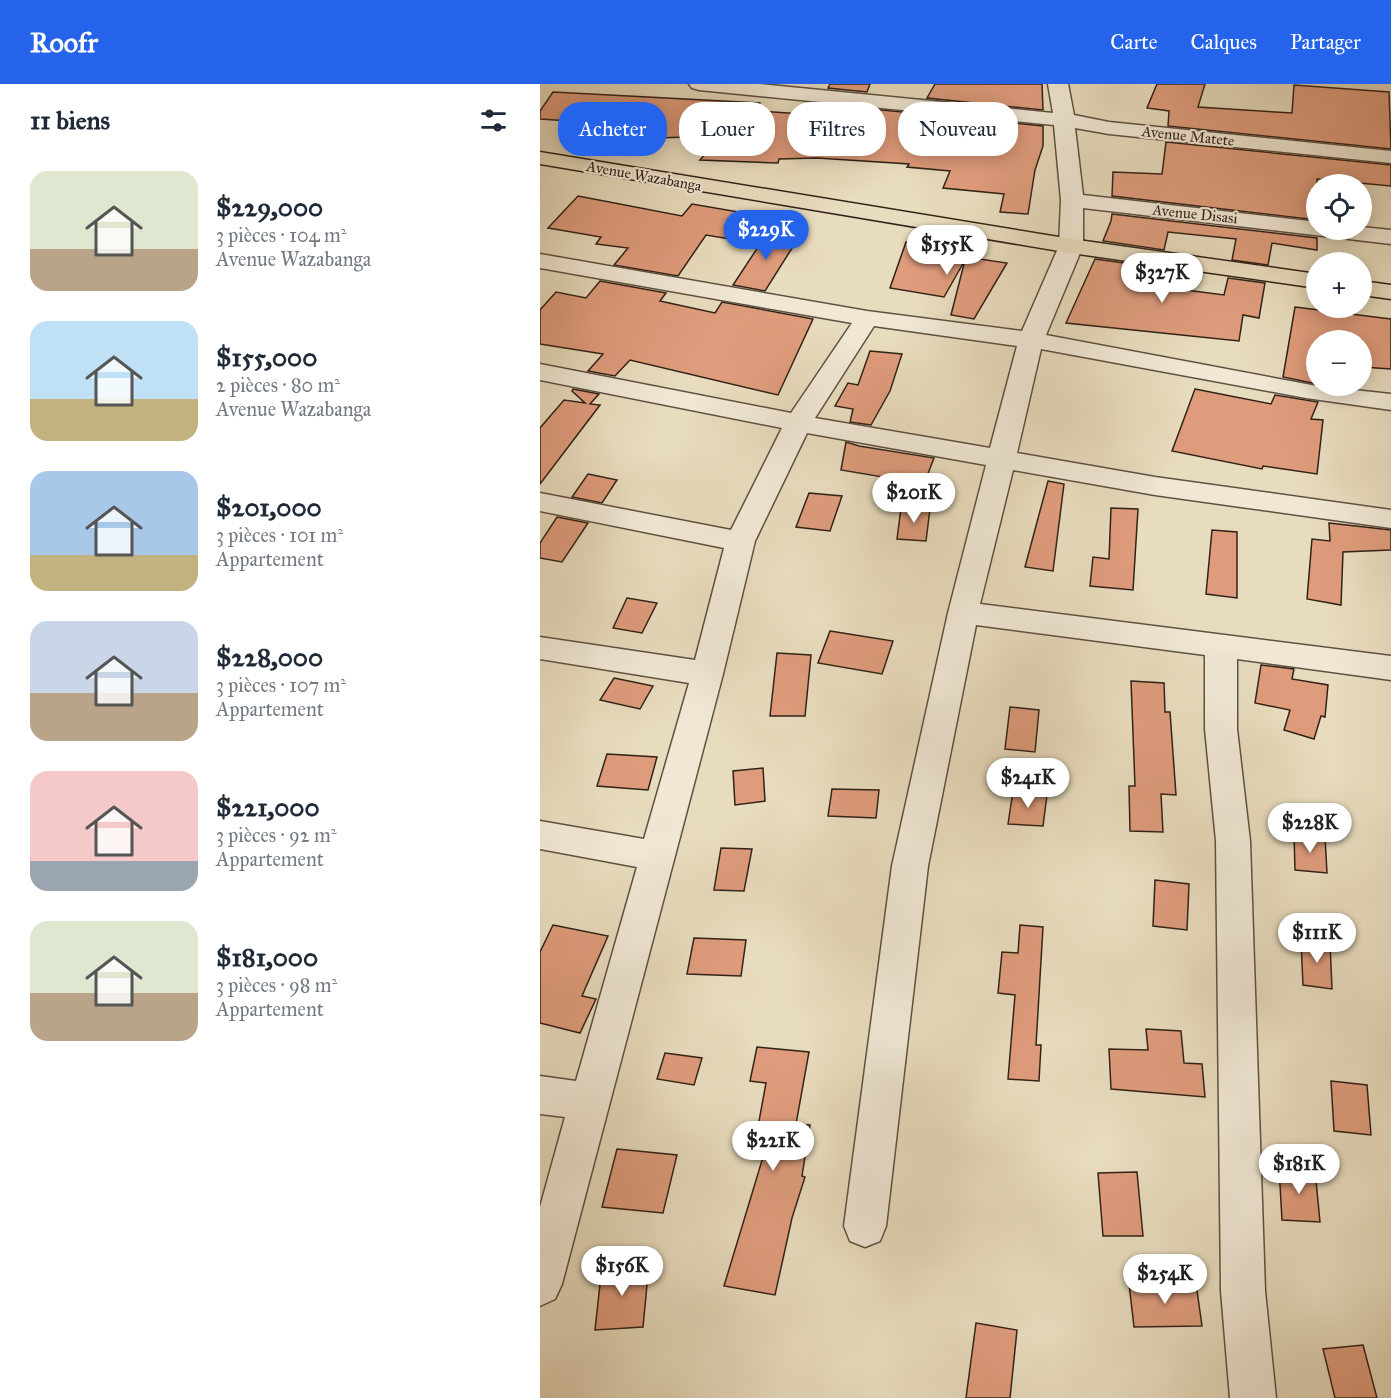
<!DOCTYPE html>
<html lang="fr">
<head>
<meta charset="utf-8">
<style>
  body { margin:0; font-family:"IM FELL Great Primer",serif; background:#f2f2f3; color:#1f2937; height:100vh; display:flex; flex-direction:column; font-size:22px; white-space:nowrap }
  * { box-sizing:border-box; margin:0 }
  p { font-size:20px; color:#747a83 }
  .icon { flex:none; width:33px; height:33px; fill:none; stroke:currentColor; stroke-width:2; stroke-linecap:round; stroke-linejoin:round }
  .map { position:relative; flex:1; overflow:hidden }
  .side { display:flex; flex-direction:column; background:#fff; width:540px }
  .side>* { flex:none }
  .guide { position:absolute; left:18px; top:18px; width:570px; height:54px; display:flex; gap:12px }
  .buttons { position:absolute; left:766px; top:90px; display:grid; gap:12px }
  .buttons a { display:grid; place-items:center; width:66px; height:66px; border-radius:50%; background:#fff; box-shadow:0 3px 15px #0003; font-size:30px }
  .price { position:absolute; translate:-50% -51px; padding:0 14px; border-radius:21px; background:#fff; color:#222; font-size:20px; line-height:39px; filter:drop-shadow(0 2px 3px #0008) }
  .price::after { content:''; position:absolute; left:50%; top:36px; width:18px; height:14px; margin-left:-9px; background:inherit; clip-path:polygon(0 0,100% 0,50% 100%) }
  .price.on { background:#2563eb; color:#fff }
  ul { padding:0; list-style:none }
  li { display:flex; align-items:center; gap:18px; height:150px; padding:0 30px }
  li span { display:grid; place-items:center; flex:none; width:168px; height:120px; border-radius:18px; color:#555 }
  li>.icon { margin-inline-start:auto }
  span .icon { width:72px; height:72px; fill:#fffc; stroke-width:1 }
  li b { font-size:26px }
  h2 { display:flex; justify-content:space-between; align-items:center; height:72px; padding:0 30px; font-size:26px }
  .chip { padding:0 21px; border-radius:24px; background:#fff; box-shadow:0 3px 15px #0003; font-size:21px; line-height:54px }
  .chip.on { background:#2563eb; color:#fff }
  header { display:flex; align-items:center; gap:36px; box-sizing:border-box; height:84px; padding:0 30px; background:#2563eb; color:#fff }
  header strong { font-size:28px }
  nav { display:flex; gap:33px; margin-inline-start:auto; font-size:21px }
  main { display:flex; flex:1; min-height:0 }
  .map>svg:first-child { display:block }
  .building { fill:#df9c7c; stroke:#312218; stroke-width:1.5 }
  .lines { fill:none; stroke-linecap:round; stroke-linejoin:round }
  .minor-casing { stroke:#5f5042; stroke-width:3 }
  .major-casing { stroke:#312218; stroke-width:3 }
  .minor { fill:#f0e8d5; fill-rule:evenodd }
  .major { fill:#e8dcbe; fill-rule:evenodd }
  .labels { text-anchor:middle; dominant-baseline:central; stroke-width:4.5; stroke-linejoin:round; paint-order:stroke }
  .far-street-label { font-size:15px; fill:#312218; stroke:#f0e8d5 }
</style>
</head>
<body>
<header>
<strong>Roofr</strong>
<nav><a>Carte</a><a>Calques</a><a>Partager</a></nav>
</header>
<main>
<section class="side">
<h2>11 biens<svg class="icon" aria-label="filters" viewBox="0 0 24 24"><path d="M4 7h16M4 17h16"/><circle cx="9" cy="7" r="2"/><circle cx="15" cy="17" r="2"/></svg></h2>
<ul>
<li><span style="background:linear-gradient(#dfe7d0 65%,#b9a48a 0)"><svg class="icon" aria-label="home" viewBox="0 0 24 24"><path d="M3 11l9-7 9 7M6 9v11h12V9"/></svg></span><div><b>$229,000</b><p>3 pièces · 104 m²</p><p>Avenue Wazabanga</p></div></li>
<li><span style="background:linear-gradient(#bfe0f5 65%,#c2b280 0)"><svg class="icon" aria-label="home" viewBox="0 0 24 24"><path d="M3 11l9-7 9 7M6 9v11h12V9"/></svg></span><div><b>$155,000</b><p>2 pièces · 80 m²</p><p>Avenue Wazabanga</p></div></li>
<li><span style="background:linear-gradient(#a9c7e8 70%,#c2b280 0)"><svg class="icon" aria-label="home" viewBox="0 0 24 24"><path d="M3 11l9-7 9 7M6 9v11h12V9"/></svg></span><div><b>$201,000</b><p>3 pièces · 101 m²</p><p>Appartement</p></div></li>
<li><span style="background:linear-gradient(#c9d6e8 60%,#b9a48a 0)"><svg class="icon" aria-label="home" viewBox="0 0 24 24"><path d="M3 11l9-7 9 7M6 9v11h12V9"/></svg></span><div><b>$228,000</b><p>3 pièces · 107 m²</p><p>Appartement</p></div></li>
<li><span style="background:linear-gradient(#f6c9c9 75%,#9aa5b1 0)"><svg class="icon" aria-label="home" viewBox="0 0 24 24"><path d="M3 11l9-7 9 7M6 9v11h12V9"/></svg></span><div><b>$221,000</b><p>3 pièces · 92 m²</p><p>Appartement</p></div></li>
<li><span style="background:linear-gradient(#dfe7d0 60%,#b9a48a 0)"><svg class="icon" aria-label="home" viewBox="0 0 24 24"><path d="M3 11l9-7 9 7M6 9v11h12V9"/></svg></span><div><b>$181,000</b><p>3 pièces · 98 m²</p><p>Appartement</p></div></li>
</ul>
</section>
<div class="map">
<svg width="851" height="1314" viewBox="0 0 851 1314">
  <rect width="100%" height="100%" fill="#e8dcbe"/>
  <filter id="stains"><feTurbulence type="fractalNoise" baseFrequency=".00333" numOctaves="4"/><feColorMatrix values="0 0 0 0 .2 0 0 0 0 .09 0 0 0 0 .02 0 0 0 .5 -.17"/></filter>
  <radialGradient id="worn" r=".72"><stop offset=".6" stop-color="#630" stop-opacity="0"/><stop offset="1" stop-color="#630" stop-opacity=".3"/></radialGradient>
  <g class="building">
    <polygon points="290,0 330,0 327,8 288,4"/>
    <polygon points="395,0 502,0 503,26 387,14"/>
    <polygon points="617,0 665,0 658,23 735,28 752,29 754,1 849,8 851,65 628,42 629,27 607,24"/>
    <polygon points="13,8 220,19 217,27 278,31 282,20 503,42 503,62 495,86 488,130 460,128 464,110 403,104 410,87 367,83 369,80 277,74 239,75 238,79 160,76 181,52 83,55 75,66 44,63 59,43 56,43 59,39 0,35 0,27"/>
    <polygon points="626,58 851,81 851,102 777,95 777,136 572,112 573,88 622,90"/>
    <polygon points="38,112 142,132 152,120 222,132 202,157 166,151 138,192 74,181 88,164 56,160 61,153 8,144"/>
    <polygon points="572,130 777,154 777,166 732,159 728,181 692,176 696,155 628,148 624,166 563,157 571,137"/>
    <polygon points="228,148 259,153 225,207 193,201"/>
    <polygon points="366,158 422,167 419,172 467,179 434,235 411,231 425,176 404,213 350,204"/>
    <polygon points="555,175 620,184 615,202 684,211 688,194 725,199 719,234 703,231 699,257 526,239"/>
    <polygon points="60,197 126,209 120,217 175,229 182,218 273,235 238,311 90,276 75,292 48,287 63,270 0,260 0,226 16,208 46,214"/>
    <polygon points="755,223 851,235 851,285 822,283 822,256 777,256 777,300 743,293"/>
    <polygon points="330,267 362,270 350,307 331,341 310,338 313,325 295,322 308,299 318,301"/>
    <polygon points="33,305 59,310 50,320 60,321 0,400 0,344 24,316 45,319 32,307"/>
    <polygon points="655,305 731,320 735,311 778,318 771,335 783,336 777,390 723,382 722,385 632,367"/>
    <polygon points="306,358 319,362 394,374 384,400 301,386"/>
    <polygon points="48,390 77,396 62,419 32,413"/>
    <polygon points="508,397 524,400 513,487 485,483"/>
    <polygon points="269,409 302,412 290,447 256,443"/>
    <polygon points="361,424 390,425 386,457 357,455"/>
    <polygon points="571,424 598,425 593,506 550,502 553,473 569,475"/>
    <polygon points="17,433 48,439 22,478 0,474 0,459"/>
    <polygon points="789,439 851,446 851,466 803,468 801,521 767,515 772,455 790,457"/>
    <polygon points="672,446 697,448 697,514 666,510"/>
    <polygon points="87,514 117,519 102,549 73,544"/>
    <polygon points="290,547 353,557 342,590 278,579"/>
    <polygon points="237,569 271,571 265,632 230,632"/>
    <polygon points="721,581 754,585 752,595 788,601 785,633 781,632 774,655 744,646 750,626 715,619"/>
    <polygon points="74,594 113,602 100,625 60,616"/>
    <polygon points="591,597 624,599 625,628 630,628 636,711 621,710 623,748 590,747 589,702 595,702"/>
    <polygon points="470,623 499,626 495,668 465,665"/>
    <polygon points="67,670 117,673 108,706 57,702"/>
    <polygon points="223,684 225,717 195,721 193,687"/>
    <polygon points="292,705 339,706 336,734 288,732"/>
    <polygon points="473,707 507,711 503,742 468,740"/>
    <polygon points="754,750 785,753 787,789 755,786"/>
    <polygon points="181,764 212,765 204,807 174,806"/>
    <polygon points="615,796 649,800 647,846 613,842"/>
    <polygon points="13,841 68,852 42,912 56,915 40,949 0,939 0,868"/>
    <polygon points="480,841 503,843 496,961 501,961 499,997 468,995 475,911 458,909 462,868 478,869"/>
    <polygon points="154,854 206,856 201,892 147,890"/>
    <polygon points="761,857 790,859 792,905 763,901"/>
    <polygon points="606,945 641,947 644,979 662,980 665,1013 571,1005 569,965 608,966"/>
    <polygon points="217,963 269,968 256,1040 270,1041 262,1092 265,1093 252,1134 235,1211 184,1202 227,1060 215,1059 226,999 210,997"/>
    <polygon points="125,969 162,974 154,1001 117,995"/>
    <polygon points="791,997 827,1001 831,1051 794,1047"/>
    <polygon points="77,1065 137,1071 123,1129 62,1123"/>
    <polygon points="739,1083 775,1086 780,1138 742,1136"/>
    <polygon points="597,1088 603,1152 563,1152 558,1089"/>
    <polygon points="109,1180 103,1243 55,1246 62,1182"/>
    <polygon points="656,1199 662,1242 594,1243 589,1200"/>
    <polygon points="436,1239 477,1246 470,1314 426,1314"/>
    <polygon points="823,1261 837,1314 795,1314 783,1265"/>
  </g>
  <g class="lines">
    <defs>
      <path id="minor" d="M149,0H220L513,29L508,0H528L534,31L569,38L851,67V79L569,50L535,44L543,111L777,138V146H822V143L851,146V160L543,124V162L506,251L777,302L851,310V326L766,314L501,265L477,369L615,393L851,426V444L615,411L473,386L440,520L851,572V596L697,575V645L710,757L725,1207L736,1314H690L681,1207L676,757L665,645V571L436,541L388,782L346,1142L340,1157L325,1163L310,1157L304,1142L352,782L408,529L446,381L267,349L215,457L183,590L22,1200L15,1215L0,1222V1123L25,1033L0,1030V992L36,997L97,783L0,765V737L104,755L149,599L0,575V553L155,576L184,464L0,427V409L191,446L242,344L0,296V280L251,329L312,239L0,184V170L327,227L482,247L519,162L521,116L514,41L159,6L152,4ZM334,242L477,262L450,364L275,334Z"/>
      <g id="major">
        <polygon points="0,68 531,155 777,190 777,204 531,169 0,80"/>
        <polygon points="822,197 851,201 851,215 822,211"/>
      </g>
    </defs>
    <use href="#minor" class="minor-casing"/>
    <use href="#major" class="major-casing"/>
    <use href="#minor" class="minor"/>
    <use href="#major" class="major"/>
  </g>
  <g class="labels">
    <g class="far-street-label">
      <text transform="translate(648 52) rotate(6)">Avenue Matete</text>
      <text transform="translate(104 92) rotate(10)">Avenue Wazabanga</text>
      <text transform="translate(655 130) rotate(6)">Avenue Disasi</text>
    </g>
  </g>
  <rect width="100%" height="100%" filter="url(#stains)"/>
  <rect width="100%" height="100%" fill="url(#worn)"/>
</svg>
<div class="buttons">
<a><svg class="icon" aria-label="locate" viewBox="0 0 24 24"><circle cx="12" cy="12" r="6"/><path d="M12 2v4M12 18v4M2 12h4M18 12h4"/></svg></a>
<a>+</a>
<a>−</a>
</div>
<b class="price on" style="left:226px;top:177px">$229K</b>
<b class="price" style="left:407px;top:192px">$155K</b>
<b class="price" style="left:622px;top:220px">$327K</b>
<b class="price" style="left:374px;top:440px">$201K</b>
<b class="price" style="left:488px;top:725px">$241K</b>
<b class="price" style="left:770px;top:770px">$228K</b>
<b class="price" style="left:777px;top:880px">$111K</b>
<b class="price" style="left:233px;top:1088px">$221K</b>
<b class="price" style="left:759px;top:1111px">$181K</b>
<b class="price" style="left:82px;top:1213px">$156K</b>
<b class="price" style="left:625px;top:1221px">$254K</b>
<div class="guide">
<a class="chip on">Acheter</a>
<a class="chip">Louer</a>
<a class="chip">Filtres</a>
<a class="chip">Nouveau</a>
</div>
</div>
</main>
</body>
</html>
